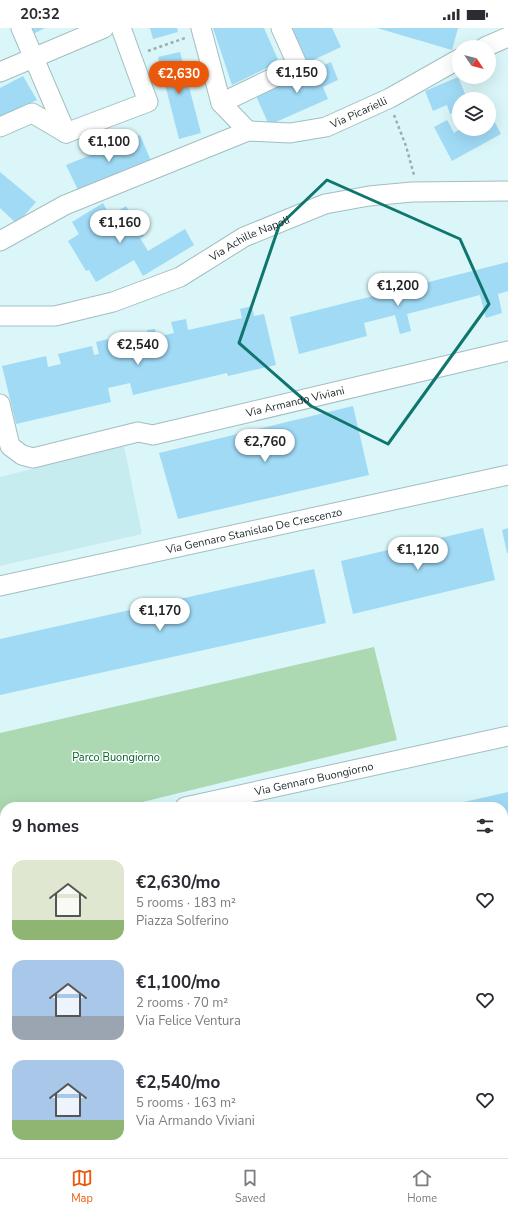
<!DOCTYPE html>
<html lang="en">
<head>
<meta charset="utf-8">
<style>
  body { margin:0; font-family:"Nunito Sans",sans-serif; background:#f7f7f7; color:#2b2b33; height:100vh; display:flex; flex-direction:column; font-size:15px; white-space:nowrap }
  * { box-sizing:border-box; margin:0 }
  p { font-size:13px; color:#7c7c81 }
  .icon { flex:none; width:22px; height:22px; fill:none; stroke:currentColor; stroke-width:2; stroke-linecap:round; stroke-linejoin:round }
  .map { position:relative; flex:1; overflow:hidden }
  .panel { position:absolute; left:0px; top:774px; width:508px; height:356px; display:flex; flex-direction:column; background:#fff; border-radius:16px 16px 0 0; box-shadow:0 4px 16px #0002 }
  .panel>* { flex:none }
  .needle { width:26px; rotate:125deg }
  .fabs { position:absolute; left:452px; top:12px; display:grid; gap:8px }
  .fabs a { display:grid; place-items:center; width:44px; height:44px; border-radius:50%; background:#fff; box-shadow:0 4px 16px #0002; font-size:20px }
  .price { position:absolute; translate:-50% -34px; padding:0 9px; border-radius:14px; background:#fff; color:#222; font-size:13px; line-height:26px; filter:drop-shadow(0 1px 2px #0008) }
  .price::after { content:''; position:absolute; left:50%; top:24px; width:12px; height:9px; margin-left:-6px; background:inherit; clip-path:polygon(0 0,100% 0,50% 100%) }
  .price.current { background:#ea580c; color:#fff }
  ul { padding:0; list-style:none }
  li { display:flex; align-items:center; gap:12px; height:100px; padding:0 12px }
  li span { display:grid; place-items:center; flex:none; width:112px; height:80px; border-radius:12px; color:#555 }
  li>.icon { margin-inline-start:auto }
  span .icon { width:48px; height:48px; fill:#fffc; stroke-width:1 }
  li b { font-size:17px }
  h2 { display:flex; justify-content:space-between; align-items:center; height:48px; padding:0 12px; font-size:17px }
  .status { display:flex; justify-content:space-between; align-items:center; height:28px; padding:0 20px; background:#fff; direction:ltr }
  .status svg { height:11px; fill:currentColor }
  .tabs { display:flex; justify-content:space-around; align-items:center; height:56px; border-top:1px solid #e1e1e2; background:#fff; font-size:11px; color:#7c7c81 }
  .tabs a { display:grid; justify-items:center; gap:2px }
  .tabs .current { color:#ea580c }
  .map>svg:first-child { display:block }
  .built { fill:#c7ecef }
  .green { fill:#acd9b1 }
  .building { fill:#a0daf5 }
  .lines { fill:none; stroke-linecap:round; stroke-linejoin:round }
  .street-casing { stroke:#a3bec0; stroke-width:21 }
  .secondary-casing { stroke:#a3bec0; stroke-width:24 }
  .highway-casing { stroke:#589f8e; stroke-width:24 }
  .path { stroke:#99afb1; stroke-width:2.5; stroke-dasharray:3 3; stroke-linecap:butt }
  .street { stroke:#fff; stroke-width:19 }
  .secondary { stroke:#d6f5ee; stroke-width:22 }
  .highway { stroke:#78dfc5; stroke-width:22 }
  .marked { fill:none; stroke:#0f766e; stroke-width:3; stroke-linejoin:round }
  .labels { text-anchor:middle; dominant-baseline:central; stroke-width:3; stroke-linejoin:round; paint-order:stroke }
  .street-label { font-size:11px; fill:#1d2829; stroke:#f9feff }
  .park-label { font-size:11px; fill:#085e24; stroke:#f9feff }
</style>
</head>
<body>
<div class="status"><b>20:32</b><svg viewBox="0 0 49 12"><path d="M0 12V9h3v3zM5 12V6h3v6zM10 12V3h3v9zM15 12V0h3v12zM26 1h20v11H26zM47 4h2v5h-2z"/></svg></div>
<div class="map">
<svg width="508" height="1130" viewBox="0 0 508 1130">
  <rect width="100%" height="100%" fill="#daf6f8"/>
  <polygon class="built" points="124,418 142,506 0,538 0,449"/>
  <polygon class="green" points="374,619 397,712 122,779 5,779 5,805 0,806 0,705"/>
  <g class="building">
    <polygon points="28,0 45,0 31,7"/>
    <polygon points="150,0 177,0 178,4 153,11"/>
    <polygon points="213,0 264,0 279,34 232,57"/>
    <polygon points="291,0 332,0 341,19 307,35"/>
    <polygon points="377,0 458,0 452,22"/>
    <polygon points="180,24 201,105 179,111 158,29"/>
    <polygon points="331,34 338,52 323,59 328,71 269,97 256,68"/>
    <polygon points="23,48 37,72 0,89 0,60"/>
    <polygon points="458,49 466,68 459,71 459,82 450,86 447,77 433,83 425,63"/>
    <polygon points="490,85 501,106 452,133 434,99 447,92 454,105 460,101 489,101"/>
    <polygon points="140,107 151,133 78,162 66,137"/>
    <polygon points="0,144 36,174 17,196 0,180"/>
    <polygon points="103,175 110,188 126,178 144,208 140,210 148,223 185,201 194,217 143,248 134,232 96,254 89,242 86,243 68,213 79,206 72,194"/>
    <polygon points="508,234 508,263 498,266 502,285 486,290 480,267 407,286 411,303 400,306 395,287 364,295 367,308 299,326 290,289"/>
    <polygon points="252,278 254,288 264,286 276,337 228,348 227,345 133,367 130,355 108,360 111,374 16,396 2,338 46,328 48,339 61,336 58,326 92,318 94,327 99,326 96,314 108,311 111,323 149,313 147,302 155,301 157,309 174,305 171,294 186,291 188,302 242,290 240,281"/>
    <polygon points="353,378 369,447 178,491 159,425"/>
    <polygon points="483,500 495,552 353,586 341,533"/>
    <polygon points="508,500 508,525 507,525 502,502"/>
    <polygon points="314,541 326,595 0,667 0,611"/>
    <polygon points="508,764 508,816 503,817 503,779 442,779"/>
    <polygon points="5,872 5,932 0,933 0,873"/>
    <polygon points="194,1125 244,1125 246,1130 196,1130"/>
    <polygon points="317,1125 363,1125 364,1130 294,1130"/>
  </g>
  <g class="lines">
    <defs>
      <g id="street">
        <polyline points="21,0 66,105"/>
        <polyline points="201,0 221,75 248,103"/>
        <polyline points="485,19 508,9"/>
        <polyline points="0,44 104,0"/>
        <polyline points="221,75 298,38 281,0"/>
        <polyline points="0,99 32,85 66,105"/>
        <polyline points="66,105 148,74 121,0"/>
        <path id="s1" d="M0,213L65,177L248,103L290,105L326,99L390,70L459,31"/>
        <path id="s2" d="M0,288H55L113,274L180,249L244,209L325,176L369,168L412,164L508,163"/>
        <path id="s3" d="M0,376L10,418L22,427L33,430L138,404L153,407L508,323"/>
        <path id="s4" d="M0,558L508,447"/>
        <path id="s5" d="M185,779L508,708"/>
        <polyline points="0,818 5,817"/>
        <polyline points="503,924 508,923"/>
        <polyline points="432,1130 437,1125"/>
      </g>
      <g id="secondary">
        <polyline points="503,1046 508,1045"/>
        <polyline points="0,1120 5,1119"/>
      </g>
      <g id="highway">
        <polyline points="503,974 508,973"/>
        <polyline points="503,999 508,998"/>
        <polyline points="0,1042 5,1041"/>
        <polyline points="0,1069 5,1069"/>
      </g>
    </defs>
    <use href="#street" class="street-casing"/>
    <use href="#secondary" class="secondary-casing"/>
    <use href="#highway" class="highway-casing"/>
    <g class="path">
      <polyline points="148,23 185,10"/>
      <polyline points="394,87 406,118 414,147"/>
    </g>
    <use href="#street" class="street"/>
    <use href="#secondary" class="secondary"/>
    <use href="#highway" class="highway"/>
  </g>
  <path class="marked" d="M327,152L460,211L489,276L388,416L311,378L239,315L279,198Z"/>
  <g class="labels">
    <g class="street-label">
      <text stroke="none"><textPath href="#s1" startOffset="386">Via Picarielli</textPath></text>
      <text stroke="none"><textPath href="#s2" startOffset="266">Via Achille Napoli</textPath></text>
      <text stroke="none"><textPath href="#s3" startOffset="339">Via Armando Viviani</textPath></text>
      <text stroke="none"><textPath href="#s4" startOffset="260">Via Gennaro Stanislao De Crescenzo</textPath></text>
      <text stroke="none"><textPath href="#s5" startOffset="132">Via Gennaro Buongiorno</textPath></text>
    </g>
    <g class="park-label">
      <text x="116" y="729">Parco Buongiorno</text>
    </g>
  </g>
</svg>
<div class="fabs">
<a><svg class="needle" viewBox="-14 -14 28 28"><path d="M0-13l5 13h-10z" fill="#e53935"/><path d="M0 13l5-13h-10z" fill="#7c7c81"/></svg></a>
<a><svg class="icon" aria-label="layers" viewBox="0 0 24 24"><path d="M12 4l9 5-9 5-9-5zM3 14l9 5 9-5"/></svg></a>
</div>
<b class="price" style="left:297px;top:66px">€1,150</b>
<b class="price current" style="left:179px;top:67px">€2,630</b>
<b class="price" style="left:109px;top:135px">€1,100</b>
<b class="price" style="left:120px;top:216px">€1,160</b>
<b class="price" style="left:398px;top:279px">€1,200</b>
<b class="price" style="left:138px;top:338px">€2,540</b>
<b class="price" style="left:265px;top:435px">€2,760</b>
<b class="price" style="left:418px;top:543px">€1,120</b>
<b class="price" style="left:160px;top:604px">€1,170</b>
<section class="panel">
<h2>9 homes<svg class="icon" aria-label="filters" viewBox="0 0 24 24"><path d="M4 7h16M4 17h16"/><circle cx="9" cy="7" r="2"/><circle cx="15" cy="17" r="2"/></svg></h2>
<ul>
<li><span style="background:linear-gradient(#dfe7d0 75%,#8fb573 0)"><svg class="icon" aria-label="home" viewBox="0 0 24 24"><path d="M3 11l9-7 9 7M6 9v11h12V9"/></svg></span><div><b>€2,630/mo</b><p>5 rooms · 183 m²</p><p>Piazza Solferino</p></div><svg class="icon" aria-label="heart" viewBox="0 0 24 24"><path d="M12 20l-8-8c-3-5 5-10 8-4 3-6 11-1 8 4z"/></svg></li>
<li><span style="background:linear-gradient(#a9c7e8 70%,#9aa5b1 0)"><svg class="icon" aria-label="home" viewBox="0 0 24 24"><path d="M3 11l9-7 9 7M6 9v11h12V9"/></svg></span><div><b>€1,100/mo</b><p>2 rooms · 70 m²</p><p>Via Felice Ventura</p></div><svg class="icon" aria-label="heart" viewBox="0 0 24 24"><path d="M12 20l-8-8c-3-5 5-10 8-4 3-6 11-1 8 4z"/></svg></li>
<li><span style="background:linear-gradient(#a9c7e8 75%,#8fb573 0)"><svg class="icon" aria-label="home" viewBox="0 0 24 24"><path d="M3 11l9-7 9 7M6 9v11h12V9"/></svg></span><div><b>€2,540/mo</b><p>5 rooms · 163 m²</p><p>Via Armando Viviani</p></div><svg class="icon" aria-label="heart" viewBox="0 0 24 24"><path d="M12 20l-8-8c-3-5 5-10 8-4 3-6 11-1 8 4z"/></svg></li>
</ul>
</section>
</div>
<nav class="tabs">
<a class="current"><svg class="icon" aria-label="map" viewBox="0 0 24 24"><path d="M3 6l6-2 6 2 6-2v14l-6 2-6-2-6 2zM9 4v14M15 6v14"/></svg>Map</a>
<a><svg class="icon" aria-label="saved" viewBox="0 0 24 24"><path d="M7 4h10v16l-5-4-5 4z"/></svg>Saved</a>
<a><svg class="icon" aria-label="home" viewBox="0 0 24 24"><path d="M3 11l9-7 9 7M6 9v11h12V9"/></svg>Home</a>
</nav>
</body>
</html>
